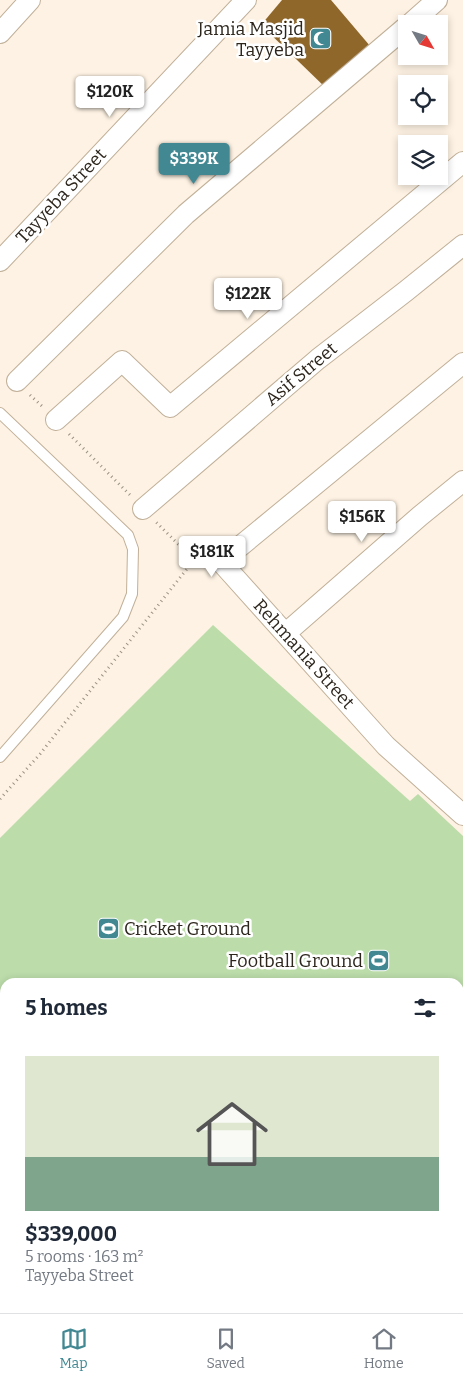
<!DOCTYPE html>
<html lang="en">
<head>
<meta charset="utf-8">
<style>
  body { margin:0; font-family:Bitter,serif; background:#f6f6f7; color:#1f2937; height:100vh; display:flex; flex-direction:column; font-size:19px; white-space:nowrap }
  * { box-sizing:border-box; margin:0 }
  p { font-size:16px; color:#747a83 }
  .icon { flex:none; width:28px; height:28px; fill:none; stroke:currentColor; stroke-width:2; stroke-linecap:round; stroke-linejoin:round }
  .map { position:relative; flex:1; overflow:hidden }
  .sheet { position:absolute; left:0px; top:978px; width:464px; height:336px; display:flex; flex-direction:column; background:#fff; border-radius:15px 15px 0 0; box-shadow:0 2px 8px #0003 }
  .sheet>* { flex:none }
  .needle { width:32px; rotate:129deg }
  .controls { position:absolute; left:398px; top:15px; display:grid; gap:10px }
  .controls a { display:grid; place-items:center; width:50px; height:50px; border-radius:0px; background:#fff; box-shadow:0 2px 8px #0003; font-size:25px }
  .price { position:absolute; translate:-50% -42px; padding:0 11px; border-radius:5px; background:#fff; color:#222; font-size:16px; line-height:32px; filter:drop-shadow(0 1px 2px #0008) }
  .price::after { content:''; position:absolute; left:50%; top:30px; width:15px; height:11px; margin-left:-8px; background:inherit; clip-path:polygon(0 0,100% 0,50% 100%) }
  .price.on { background:#428893; color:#fff }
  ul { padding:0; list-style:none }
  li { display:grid; align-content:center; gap:10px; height:265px; padding:0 25px }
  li+li { border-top:1px solid #e0e1e3 }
  li span { display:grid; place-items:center; height:155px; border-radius:0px; color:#555 }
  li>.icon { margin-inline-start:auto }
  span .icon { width:90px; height:90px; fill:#fffc; stroke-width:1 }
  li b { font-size:21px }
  h2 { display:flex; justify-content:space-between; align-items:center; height:60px; padding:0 25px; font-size:21px }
  .tab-bar { display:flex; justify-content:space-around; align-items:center; height:70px; border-top:1px solid #e0e1e3; background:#fff; font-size:14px; color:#747a83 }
  .tab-bar a { display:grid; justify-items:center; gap:2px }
  .tab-bar .on { color:#428893 }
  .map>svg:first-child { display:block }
  .green { fill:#bcdcaa }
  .building { fill:#8f672b }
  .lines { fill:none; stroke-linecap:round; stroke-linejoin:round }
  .service-casing { stroke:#c1b099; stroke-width:12 }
  .minor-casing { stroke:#c1b099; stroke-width:22 }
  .path { stroke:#9a9185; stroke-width:3; stroke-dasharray:1 4; stroke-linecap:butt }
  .service { stroke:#fff; stroke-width:10 }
  .minor { stroke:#fff; stroke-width:20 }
  .labels { text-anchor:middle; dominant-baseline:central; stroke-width:5; stroke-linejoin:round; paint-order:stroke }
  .poi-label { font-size:18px; fill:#2d261d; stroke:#fff; text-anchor:end }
  .street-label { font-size:18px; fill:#2d261d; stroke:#fff }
</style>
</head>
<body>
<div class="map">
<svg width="463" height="1313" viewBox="0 0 463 1313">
  <rect width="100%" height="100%" fill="#fdf2e3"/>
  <g class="green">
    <polygon points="213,625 410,801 418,794 463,836 463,1130 459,1125 459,982 5,982 5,1133 0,1129 0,838"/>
    <polygon points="66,1309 178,1309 182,1313 60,1313"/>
    <polygon points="214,1309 268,1309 265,1313 219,1313"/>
  </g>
  <g class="building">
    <polygon points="282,0 331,0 376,53 329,91 261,25"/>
    <polygon points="0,1159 5,1163 5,1198 0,1194"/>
    <polygon points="463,1160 463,1313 414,1313 409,1309 459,1309 459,1164"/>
    <polygon points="5,1270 5,1309 73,1309 68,1313 0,1313 0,1274"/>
  </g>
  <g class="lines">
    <defs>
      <polyline id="service" points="0,413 128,535 133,549 132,594 123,617 0,757"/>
      <g id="minor">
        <polyline points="410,24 437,0"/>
        <polyline points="0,33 30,0"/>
        <polyline points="0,261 246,0"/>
        <polyline points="463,363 221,562 386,746 463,815"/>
        <polyline points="17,381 186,214 406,27"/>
        <polyline points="56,420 122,361 170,407 463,162"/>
        <polyline points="143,509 318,359 406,291 463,245"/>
        <polyline points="286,633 420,516 463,481"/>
      </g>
    </defs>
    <use href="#service" class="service-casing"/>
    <use href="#minor" class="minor-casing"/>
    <g class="path">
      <polyline points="30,395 44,408"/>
      <polyline points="69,434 130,495"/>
      <polyline points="0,799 40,754 194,560 155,521"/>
      <polyline points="459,1134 459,1133"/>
      <polyline points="0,1144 5,1148"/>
      <polyline points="0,1238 5,1234"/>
      <polyline points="200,1309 205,1313"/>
      <polyline points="397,1309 402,1313"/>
      <polyline points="262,1313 266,1309"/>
      <polyline points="306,1313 310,1309"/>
    </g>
    <use href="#service" class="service"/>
    <use href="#minor" class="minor"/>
  </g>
  <defs>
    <symbol id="mosque-square" viewBox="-11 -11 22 22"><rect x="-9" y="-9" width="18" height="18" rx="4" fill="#428893" stroke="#fff"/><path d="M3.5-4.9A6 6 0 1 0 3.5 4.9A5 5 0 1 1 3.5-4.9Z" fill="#fff"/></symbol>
    <symbol id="stadium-square" viewBox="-11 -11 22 22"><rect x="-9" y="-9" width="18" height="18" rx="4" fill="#428893" stroke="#fff"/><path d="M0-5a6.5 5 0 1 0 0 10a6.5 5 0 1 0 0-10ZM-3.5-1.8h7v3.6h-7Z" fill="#fff"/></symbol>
  </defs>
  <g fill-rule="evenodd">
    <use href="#mosque-square" x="308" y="26" width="25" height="25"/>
    <use href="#stadium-square" x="96" y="916" width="25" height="25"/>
    <use href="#stadium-square" x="366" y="948" width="25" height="25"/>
  </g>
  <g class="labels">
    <g class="poi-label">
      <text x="304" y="29">Jamia Masjid<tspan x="304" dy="21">Tayyeba</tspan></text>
      <text x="124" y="929" text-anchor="start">Cricket Ground</text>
      <text x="363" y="961">Football Ground</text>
    </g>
    <g class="street-label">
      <text transform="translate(61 196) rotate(-47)">Tayyeba Street</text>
      <text transform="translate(301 374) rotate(-40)">Asif Street</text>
      <text transform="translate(304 654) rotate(48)">Rehmania Street</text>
    </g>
  </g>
</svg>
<div class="controls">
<a><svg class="needle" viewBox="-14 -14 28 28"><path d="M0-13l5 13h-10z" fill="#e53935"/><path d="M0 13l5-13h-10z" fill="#747a83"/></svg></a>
<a><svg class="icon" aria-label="locate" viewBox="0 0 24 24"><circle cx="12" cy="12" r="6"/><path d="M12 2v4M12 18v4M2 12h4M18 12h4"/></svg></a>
<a><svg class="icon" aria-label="layers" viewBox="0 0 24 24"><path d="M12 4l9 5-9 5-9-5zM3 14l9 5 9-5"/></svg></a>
</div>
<b class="price" style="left:110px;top:118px">$120K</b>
<b class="price on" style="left:194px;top:185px">$339K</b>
<b class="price" style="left:248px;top:320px">$122K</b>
<b class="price" style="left:362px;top:543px">$156K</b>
<b class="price" style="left:212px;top:578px">$181K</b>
<section class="sheet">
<h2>5 homes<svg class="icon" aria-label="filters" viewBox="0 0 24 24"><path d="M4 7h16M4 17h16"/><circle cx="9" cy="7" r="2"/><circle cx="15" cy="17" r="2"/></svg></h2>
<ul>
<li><span style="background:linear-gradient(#dfe7d0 65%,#7fa58c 0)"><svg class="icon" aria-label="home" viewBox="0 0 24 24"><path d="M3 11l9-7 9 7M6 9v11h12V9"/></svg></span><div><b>$339,000</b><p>5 rooms · 163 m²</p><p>Tayyeba Street</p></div></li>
</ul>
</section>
</div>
<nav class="tab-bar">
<a class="on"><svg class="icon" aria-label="map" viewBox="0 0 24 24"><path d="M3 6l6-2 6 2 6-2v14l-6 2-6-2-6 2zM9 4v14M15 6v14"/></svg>Map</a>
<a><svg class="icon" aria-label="saved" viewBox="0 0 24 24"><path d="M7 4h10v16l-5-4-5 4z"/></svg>Saved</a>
<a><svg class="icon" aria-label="home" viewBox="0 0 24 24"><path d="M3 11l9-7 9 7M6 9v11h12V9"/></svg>Home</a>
</nav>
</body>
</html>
